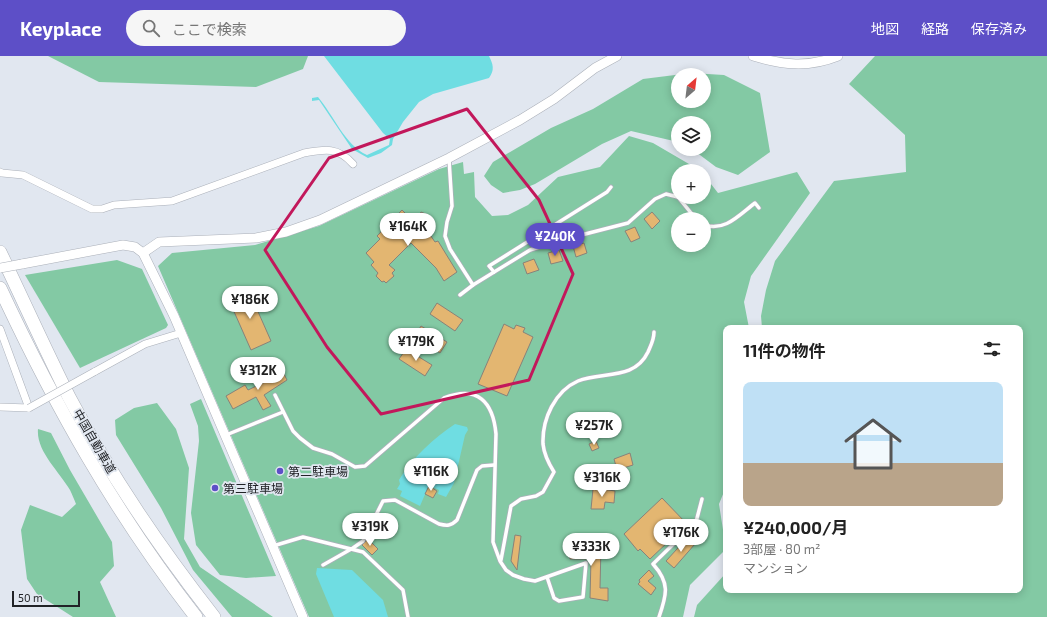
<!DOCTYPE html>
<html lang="ja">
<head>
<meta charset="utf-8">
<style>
  body { margin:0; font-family:"Exo 2","Noto Sans JP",sans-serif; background:#f6f6f6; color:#222; height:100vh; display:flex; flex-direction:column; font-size:15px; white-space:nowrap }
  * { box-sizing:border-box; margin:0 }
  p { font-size:13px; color:#767676 }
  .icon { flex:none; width:22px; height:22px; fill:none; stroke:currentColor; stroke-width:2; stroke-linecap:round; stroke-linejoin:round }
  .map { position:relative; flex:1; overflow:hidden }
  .drawer { position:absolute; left:723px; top:269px; width:300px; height:268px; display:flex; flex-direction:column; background:#fff; border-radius:8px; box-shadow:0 2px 10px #0003 }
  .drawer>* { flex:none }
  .needle { width:26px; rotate:28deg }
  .fabs { position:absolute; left:671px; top:12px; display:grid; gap:8px }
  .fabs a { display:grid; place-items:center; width:40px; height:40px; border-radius:50%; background:#fff; box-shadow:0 2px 10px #0003; font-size:20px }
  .scale { position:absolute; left:12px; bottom:10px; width:68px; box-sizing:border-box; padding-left:4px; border:2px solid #212327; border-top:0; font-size:11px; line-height:14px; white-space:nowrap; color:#212327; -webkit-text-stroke:3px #e1e7f0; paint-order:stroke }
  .price { position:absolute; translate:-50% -34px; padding:0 9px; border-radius:14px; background:#fff; color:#222; font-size:13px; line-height:26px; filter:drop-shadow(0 1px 2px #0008) }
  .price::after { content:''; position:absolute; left:50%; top:24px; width:12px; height:9px; margin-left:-6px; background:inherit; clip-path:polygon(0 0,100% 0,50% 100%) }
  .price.current { background:#5d4fc7; color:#fff }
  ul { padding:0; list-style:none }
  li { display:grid; align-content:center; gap:8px; height:212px; padding:0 20px }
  li span { display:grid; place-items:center; height:124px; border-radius:8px; color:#555 }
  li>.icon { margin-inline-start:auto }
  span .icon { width:72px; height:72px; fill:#fffc; stroke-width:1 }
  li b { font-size:17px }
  h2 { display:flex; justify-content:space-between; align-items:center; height:48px; padding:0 20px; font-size:17px }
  header { display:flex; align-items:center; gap:24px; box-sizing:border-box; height:56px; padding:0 20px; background:#5d4fc7; color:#fff }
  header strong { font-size:19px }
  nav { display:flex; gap:22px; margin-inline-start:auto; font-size:14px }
  .search { width:280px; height:36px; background:#f6f6f6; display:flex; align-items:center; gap:10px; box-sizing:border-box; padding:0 14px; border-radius:22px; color:#767676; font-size:15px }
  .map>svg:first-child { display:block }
  .green { fill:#83c9a4; fill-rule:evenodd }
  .water { fill:#6fdde2 }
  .building { fill:#e3b671; stroke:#88827a }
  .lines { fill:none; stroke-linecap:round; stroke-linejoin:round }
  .service-casing { stroke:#abb0b9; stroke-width:5 }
  .minor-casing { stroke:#abb0b9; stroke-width:8 }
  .tertiary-casing { stroke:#abb0b9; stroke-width:10 }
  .motorway-casing { stroke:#abb0b9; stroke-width:14 }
  .service { stroke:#fff; stroke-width:3.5 }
  .minor { stroke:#fff; stroke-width:7 }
  .tertiary { stroke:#fff; stroke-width:9 }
  .motorway { stroke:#fff; stroke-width:13 }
  .minor-bridge-casing { stroke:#abb0b9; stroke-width:8; stroke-linecap:butt }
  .tertiary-bridge-casing { stroke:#abb0b9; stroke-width:10; stroke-linecap:butt }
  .minor-bridge { stroke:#fff; stroke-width:7 }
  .tertiary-bridge { stroke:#fff; stroke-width:9 }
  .marked { fill:none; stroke:#c2185b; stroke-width:3; stroke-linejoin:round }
  .poi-dot { fill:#5d4fc7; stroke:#e1e7f0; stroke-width:1.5 }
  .labels { text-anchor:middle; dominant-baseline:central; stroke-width:3.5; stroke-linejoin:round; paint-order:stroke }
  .street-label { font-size:12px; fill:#212327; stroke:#e1e7f0 }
  .poi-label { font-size:12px; fill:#212327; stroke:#e1e7f0; text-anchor:start }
</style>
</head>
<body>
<header>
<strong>Keyplace</strong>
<div class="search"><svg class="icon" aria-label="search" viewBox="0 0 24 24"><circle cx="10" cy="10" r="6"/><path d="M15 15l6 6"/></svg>ここで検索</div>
<nav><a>地図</a><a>経路</a><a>保存済み</a></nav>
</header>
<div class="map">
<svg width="1047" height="561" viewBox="0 0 1047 561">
  <rect width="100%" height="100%" fill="#e1e7f0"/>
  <g class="green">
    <polygon points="48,0 308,0 303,13 256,31 99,26"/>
    <polygon points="875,0 1047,0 1047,561 694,561 697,549 726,517 726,534 1020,534 1020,272 762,272 761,260 766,234 775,205 834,125 906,116 905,79 849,28"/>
    <path d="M691,17L724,19L760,37L770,96L738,119L716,111L692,93H704V67H678V86L631,75L602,88L535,128L520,134L503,137L491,129L484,120L493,106L551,72L593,53L643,23ZM678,19H704V45H678Z"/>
    <path d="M629,80L653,87L701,115H678V141H704V119L718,137L797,116L810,137L751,220L744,246L749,272H726V431L719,448L726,493L690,529L683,561H309L158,210L172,197L255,189L319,170L439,113L463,106L464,118L474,116L475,141L492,160L508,159L528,149L558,121L600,111ZM678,163H704V189H678Z"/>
    <polygon points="117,204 142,213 168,269 166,272 80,312 25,219"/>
    <polygon points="201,343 276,520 246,522 220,519 196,489 191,457 199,385 198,370 190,348"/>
    <polygon points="157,347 176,373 189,412 184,483 200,511 273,561 232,561 193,514 161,452 116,379 115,364 134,352"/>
    <path d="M38,373L51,377L70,414L112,486L114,510L100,526L116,561H73L37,538L27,523L21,474L30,449L62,461L76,448C74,443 72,438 70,434C59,415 36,395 38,373Z"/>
  </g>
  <g class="water">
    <path d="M324,0H489C493,8 495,14 489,22L433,38L419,46L403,66L393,83L392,89L381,97L368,102L352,93L319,44L312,45V42L318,41C334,60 345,89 367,99L389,89L390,83L383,77Z"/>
    <path d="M455,368L467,371L468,374L465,379L454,427L446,441L438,438L439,434L429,429L420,450L400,440L402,435L397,433L400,428L399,424C412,402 434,382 455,368Z"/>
    <polygon points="317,512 352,514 383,544 388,561 334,561 316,518"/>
  </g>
  <g class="building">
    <polygon points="402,154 415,167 421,156 428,159 424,170 435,186 438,185 457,216 444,225 436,212 411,187 389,209 395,214 392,217 394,220 386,227 384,225 382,226 376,220 378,217 371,209 374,206 366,197 380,183 377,180"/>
    <polygon points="652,156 660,165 652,173 644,163"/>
    <polygon points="635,171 640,182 631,186 625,175"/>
    <polygon points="584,187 587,197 576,201 573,190"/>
    <polygon points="559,194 563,205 551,208 548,197"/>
    <polygon points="534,203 539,214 527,218 523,207"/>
    <polygon points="248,233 271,285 251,294 228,242"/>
    <polygon points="437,247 463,264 455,275 430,258"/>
    <polygon points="504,268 514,273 516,269 525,272 523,276 533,281 507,340 478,328"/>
    <polygon points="421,270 447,286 440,297 414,281"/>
    <polygon points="406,293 432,309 425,320 399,303"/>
    <polygon points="280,310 287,324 264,339 271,350 263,354 256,341 233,353 226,340 245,329 248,334 271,323 268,317"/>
    <polygon points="596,385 599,392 592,395 589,388"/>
    <polygon points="630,397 633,409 617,414 614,403"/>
    <polygon points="429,430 437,435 433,442 425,438"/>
    <polygon points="596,432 615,435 614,447 605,446 604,453 591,453 593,433 596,434"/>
    <polygon points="662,442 687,468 650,503 640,493 638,495 624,478"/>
    <polygon points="515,479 521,480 517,514 511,505"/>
    <polygon points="688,481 695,488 674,512 666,505"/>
    <polygon points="368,483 378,493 372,499 362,489"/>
    <polygon points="569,483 577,483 577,489 601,490 600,532 608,532 608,545 590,542 591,503 570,503"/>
    <polygon points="649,514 654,520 648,525 656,532 651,539 638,528 640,526 639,524"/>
  </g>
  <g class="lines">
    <defs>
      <g id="service">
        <polyline points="449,103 452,150 447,166 445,180 450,193 473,229"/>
        <polyline points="678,141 696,163"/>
        <path d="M704,169C725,176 739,159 755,147L759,152"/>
        <polyline points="494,216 489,210 607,136 611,131"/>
        <polyline points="460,239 473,229 530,194 558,185 628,167 655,143 666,138 678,141"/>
        <path d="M275,339L293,375L300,382L313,392L332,398L355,411L365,410L444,342C478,329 493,346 496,378L493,486L500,505L506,514L513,519L524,523L535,525L586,507L583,541L559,545L554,542L547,521"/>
        <polyline points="226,379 283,356"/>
        <polyline points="273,490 303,481 363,496 403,534 408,561"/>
        <path d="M501,504L511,450L521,443L536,440L543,436L554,416C549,408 544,398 543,388C542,363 555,335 578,325C602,315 634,325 648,296C651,289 654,284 654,276"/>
        <path d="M323,509L353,492L363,485L383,445L395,444L439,468C447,470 451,470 457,464L477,414L482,410L494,409"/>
        <path d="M659,561C667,538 670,527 653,508L696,466L702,443"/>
      </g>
      <g id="minor">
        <path d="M0,116L2,117L23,119L92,153H102L114,149L172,145L304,97C326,93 338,91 353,108"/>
        <polyline points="0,273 29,352 0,351"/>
        <polyline points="94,316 145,288 181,277"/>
      </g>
      <g id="tertiary">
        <path d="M753,0C783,9 808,12 838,0"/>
        <polyline points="143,197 159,186 256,182 286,176 320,164 449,102 520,64 554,43 595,12 617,0"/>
        <polyline points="22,208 123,189 135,191 143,197 174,260 303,561"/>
      </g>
      <g id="motorway">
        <path d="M0,196C23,244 45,293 69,341C110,419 160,492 214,561"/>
        <path d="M0,232C55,350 115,457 196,561"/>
      </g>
    </defs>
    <use href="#service" class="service-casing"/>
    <use href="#minor" class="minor-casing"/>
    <use href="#tertiary" class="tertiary-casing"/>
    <use href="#motorway" class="motorway-casing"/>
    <use href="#service" class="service"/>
    <use href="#minor" class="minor"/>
    <use href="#tertiary" class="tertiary"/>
    <use href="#motorway" class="motorway"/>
    <defs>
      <polyline id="minor-bridge" points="29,352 94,316"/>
      <polyline id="tertiary-bridge" points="0,212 22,208"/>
    </defs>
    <use href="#minor-bridge" class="minor-bridge-casing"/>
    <use href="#tertiary-bridge" class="tertiary-bridge-casing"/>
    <use href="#minor-bridge" class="minor-bridge"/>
    <use href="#tertiary-bridge" class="tertiary-bridge"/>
  </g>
  <path class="marked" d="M467,53L539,144L573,218L529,324L381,358L327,291L265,194L329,102Z"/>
  <g class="poi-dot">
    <circle cx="280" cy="415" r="4"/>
    <circle cx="215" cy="432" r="4"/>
  </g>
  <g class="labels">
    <g class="street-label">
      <text transform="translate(95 385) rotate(60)">中国自動車道</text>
    </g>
    <g class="poi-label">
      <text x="288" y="415">第二駐車場</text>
      <text x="223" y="432">第三駐車場</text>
    </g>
  </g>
</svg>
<div class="fabs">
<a><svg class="needle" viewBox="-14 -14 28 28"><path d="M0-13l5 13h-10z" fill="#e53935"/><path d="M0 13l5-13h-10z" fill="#767676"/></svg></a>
<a><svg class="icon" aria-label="layers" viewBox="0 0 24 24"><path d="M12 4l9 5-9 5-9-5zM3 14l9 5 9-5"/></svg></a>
<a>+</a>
<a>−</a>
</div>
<div class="scale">50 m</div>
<b class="price" style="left:408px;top:191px">¥164K</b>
<b class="price current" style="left:555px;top:201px">¥240K</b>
<b class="price" style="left:250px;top:264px">¥186K</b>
<b class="price" style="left:416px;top:306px">¥179K</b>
<b class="price" style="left:258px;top:335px">¥312K</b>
<b class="price" style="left:594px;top:390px">¥257K</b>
<b class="price" style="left:431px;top:436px">¥116K</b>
<b class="price" style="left:602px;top:442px">¥316K</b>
<b class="price" style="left:370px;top:491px">¥319K</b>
<b class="price" style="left:681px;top:497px">¥176K</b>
<b class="price" style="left:591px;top:511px">¥333K</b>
<section class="drawer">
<h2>11件の物件<svg class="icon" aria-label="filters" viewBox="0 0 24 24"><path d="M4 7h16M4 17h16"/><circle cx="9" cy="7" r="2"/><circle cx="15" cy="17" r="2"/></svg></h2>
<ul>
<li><span style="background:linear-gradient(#bfe0f5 65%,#b9a48a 0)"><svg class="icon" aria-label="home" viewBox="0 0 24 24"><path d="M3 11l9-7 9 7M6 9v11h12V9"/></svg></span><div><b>¥240,000/月</b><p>3部屋 · 80 m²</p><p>マンション</p></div></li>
</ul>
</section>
</div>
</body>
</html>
